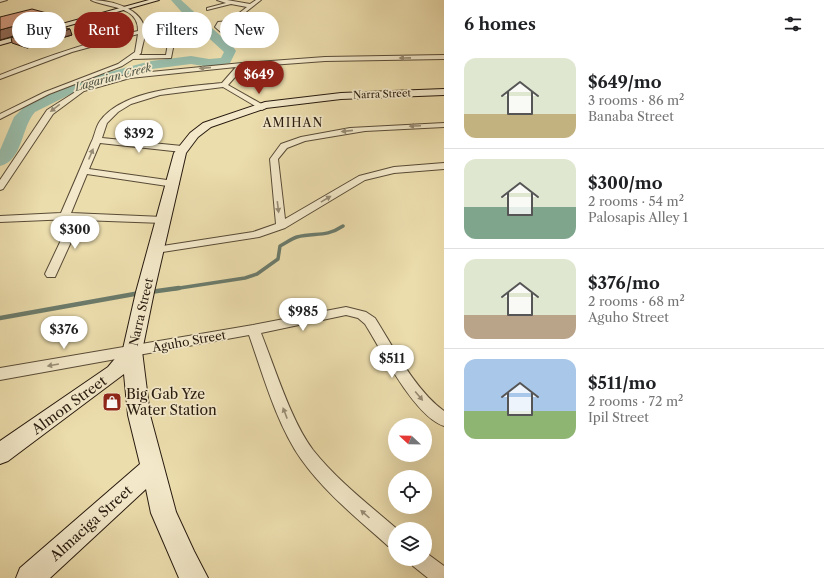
<!DOCTYPE html>
<html lang="en">
<head>
<meta charset="utf-8">
<style>
  body { margin:0; font-family:"Libre Caslon Text",serif; background:#f2f2f2; color:#202124; height:100vh; display:flex; flex-direction:column; font-size:15px; white-space:nowrap }
  * { box-sizing:border-box; margin:0 }
  p { font-size:13px; color:#757577 }
  .icon { flex:none; width:22px; height:22px; fill:none; stroke:currentColor; stroke-width:2; stroke-linecap:round; stroke-linejoin:round }
  .map { position:relative; flex:1; overflow:hidden }
  .sheet { display:flex; flex-direction:column; background:#fff; width:380px }
  .sheet>* { flex:none }
  .guide { position:absolute; left:12px; top:12px; width:372px; height:36px; display:flex; gap:8px }
  .needle { width:26px; rotate:292deg }
  .tools { position:absolute; left:388px; top:418px; display:grid; gap:8px }
  .tools a { display:grid; place-items:center; width:44px; height:44px; border-radius:50%; background:#fff; box-shadow:0 4px 16px #0002; font-size:20px }
  .price { position:absolute; translate:-50% -34px; padding:0 9px; border-radius:14px; background:#fff; color:#222; font-size:13px; line-height:26px; filter:drop-shadow(0 1px 2px #0008) }
  .price::after { content:''; position:absolute; left:50%; top:24px; width:12px; height:9px; margin-left:-6px; background:inherit; clip-path:polygon(0 0,100% 0,50% 100%) }
  .price.active { background:#8f2418; color:#fff }
  ul { padding:0; list-style:none }
  li { display:flex; align-items:center; gap:12px; height:100px; padding:0 20px }
  li+li { border-top:1px solid #e0e0e0 }
  li span { display:grid; place-items:center; flex:none; width:112px; height:80px; border-radius:12px; color:#555 }
  li>.icon { margin-inline-start:auto }
  span .icon { width:48px; height:48px; fill:#fffc; stroke-width:1 }
  li b { font-size:17px }
  h2 { display:flex; justify-content:space-between; align-items:center; height:48px; padding:0 20px; font-size:17px }
  .tag { padding:0 14px; border-radius:18px; background:#fff; box-shadow:0 4px 16px #0002; font-size:14px; line-height:36px }
  .tag.active { background:#8f2418; color:#fff }
  main { display:flex; flex:1; min-height:0 }
  .map>svg:first-child { display:block }
  .lines { fill:none; stroke-linecap:round; stroke-linejoin:round }
  .stream-far1 { stroke:#6b7b6b; stroke-width:3.5 }
  .stream { stroke:#6b7b6b; stroke-width:4.5 }
  .river { fill:#99bca9; fill-rule:evenodd }
  .street-casing { stroke:#584b36; stroke-width:2 }
  .secondary-casing { stroke:#271a0e; stroke-width:2 }
  .street { fill:#f3e9ca; fill-rule:evenodd }
  .secondary { fill:#f3e9ca; fill-rule:evenodd }
  .wall { fill:#b98871; stroke:#271a0e }
  .shaded-wall { fill:#966f5c; stroke:#271a0e }
  .building { fill:#d79e83; stroke:#271a0e }
  .oneway { fill:#978c75 }
  .labels { text-anchor:middle; dominant-baseline:central; stroke-width:3.5; stroke-linejoin:round; paint-order:stroke }
  .far-street-label { font-size:10px; fill:#271a0e; stroke:#f3e9ca }
  .far-water-label { font-size:11px; font-style:italic; fill:#4f5344; stroke:#f3e9ca }
  .far-quarter-label { font-size:12px; letter-spacing:1px; fill:#271a0e; stroke:#f3e9ca }
  .street-label { font-size:12px; fill:#271a0e; stroke:#f3e9ca }
  .near-poi-label { font-size:14px; fill:#271a0e; stroke:#f3e9ca; text-anchor:start }
  .near-street-label { font-size:14px; fill:#271a0e; stroke:#f3e9ca }
</style>
</head>
<body>
<main>
<div class="map">
<svg width="444" height="578" viewBox="0 0 444 578">
  <rect width="100%" height="100%" fill="#ecddad"/>
  <filter id="stains"><feTurbulence type="fractalNoise" baseFrequency=".005" numOctaves="4"/><feColorMatrix values="0 0 0 0 .2 0 0 0 0 .09 0 0 0 0 .02 0 0 0 .5 -.17"/></filter>
  <radialGradient id="worn" r=".72"><stop offset=".6" stop-color="#630" stop-opacity="0"/><stop offset="1" stop-color="#630" stop-opacity=".3"/></radialGradient>
  <g class="lines">
    <path class="stream-far1" d="M173,289L245,278L257,274L278,259L280,246C286,243 291,239 297,237C315,232 325,238 343,226"/>
    <g class="stream">
      <polyline points="150,292 179,288"/>
      <polyline points="0,318 140,293"/>
    </g>
    <path class="river" d="M171,0H181L234,48L236,51L230,63L209,67L191,64L152,69L85,87L35,112C21,127 23,161 0,166V150L14,117L25,106L75,81L151,61L191,56L209,59L221,58L224,52L187,18Z"/>
    <defs>
      <g id="street">
        <polygon points="0,0 7,0 0,2"/>
        <path d="M91,0C110,0 144,8 145,32C145,38 142,46 141,53L139,55H166L168,43L171,41L174,43L171,58L133,59L122,66L49,94L0,119V114L45,92L118,64L135,52L138,34L72,52L0,79V75C45,57 91,41 138,31C139,5 106,8 91,0Z"/>
        <path d="M217,0H227L250,4L256,0H261L233,22L239,31L238,32L223,34L215,27L218,22L229,21L247,7L231,4L207,10V8L226,3ZM222,24H229L232,30H224L221,27Z"/>
        <path d="M444,55V59L325,61L244,67L228,85L265,106L266,108L262,110L223,87L160,95L131,104L118,112L107,123L102,138L182,146L186,149L182,152L100,143L89,169L174,181L179,184L174,187L87,174L71,213L163,217L168,220L163,223L81,220L55,277H47L45,274L71,219L0,222V216L61,213C71,190 81,167 91,143C95,136 95,128 100,121C124,89 185,87 222,83L236,67L130,78L84,91L53,114L3,189L0,190V180L47,110L80,89L107,80L130,74L242,63L325,57Z"/>
        <polygon points="444,123 444,127 365,131 305,141 287,148 278,159 285,219 359,176 394,167 444,163 444,169 394,173 365,180 285,228 259,237 156,253 151,250 156,247 253,232 276,224 270,159 281,144 301,137 350,128"/>
        <path d="M346,307L366,312L375,318C394,348 415,390 444,411V426C414,416 382,351 365,324L358,318L346,315L261,333C275,368 291,421 313,450C337,480 368,504 397,529H395V548L388,546C358,519 325,493 301,459C277,425 263,375 249,335L0,380V368L253,325Z"/>
        <polygon points="425,552 444,566 444,578 428,578 413,566 411,559 425,559"/>
      </g>
      <g id="secondary">
        <polygon points="149,0 159,0 0,45 0,41"/>
        <polygon points="444,89 444,95 341,99 266,108 211,127 198,137 186,153 154,292 142,351 150,415 176,512 194,551 208,578 179,578 151,513 146,489 50,578 16,578 20,568 140,464 128,415 124,374 8,461 0,464 0,441 108,367 123,349 136,292 174,153 190,133 203,123 265,102 341,93"/>
      </g>
    </defs>
    <use href="#street" class="street-casing"/>
    <use href="#secondary" class="secondary-casing"/>
    <use href="#street" class="street"/>
    <use href="#secondary" class="secondary"/>
  </g>
  <polygon class="wall" points="72,35 27,48 12,43 11,37"/>
  <g class="shaded-wall">
    <polygon points="54,15 56,24 0,40 0,30"/>
    <polygon points="70,29 72,35 27,48 25,42"/>
  </g>
  <g class="building">
    <polygon points="32,9 54,15 0,30 0,17"/>
    <polygon points="54,25 70,29 25,42 11,37"/>
  </g>
  <defs><path id="oneway-solid" d="M-6-.8H1V-3.2L6.5 0L1 3.2V.8H-6Z"/></defs>
  <g class="oneway">
    <use href="#oneway-solid" transform="translate(405 58) rotate(179)"/>
    <use href="#oneway-solid" transform="translate(205 68) rotate(175)"/>
    <use href="#oneway-solid" transform="translate(55 108) rotate(143)"/>
    <use href="#oneway-solid" transform="translate(415 126) rotate(178)"/>
    <use href="#oneway-solid" transform="translate(347 131) rotate(174)"/>
    <use href="#oneway-solid" transform="translate(91 154) rotate(-67)"/>
    <use href="#oneway-solid" transform="translate(326 199) rotate(-31)"/>
    <use href="#oneway-solid" transform="translate(278 207) rotate(83)"/>
    <use href="#oneway-solid" transform="translate(53 365) rotate(170)"/>
    <use href="#oneway-solid" transform="translate(419 396) rotate(50)"/>
    <use href="#oneway-solid" transform="translate(285 413) rotate(-111)"/>
    <use href="#oneway-solid" transform="translate(365 514) rotate(-138)"/>
  </g>
  <defs>
    <symbol id="shop-square" viewBox="-11 -11 22 22"><rect x="-9" y="-9" width="18" height="18" rx="4" fill="#8f2418" stroke="#f3e9ca"/><path d="M-5-2.5h2.3a2.7 3.5 0 0 1 5.4 0H5L5.5 6h-11ZM-1.5-2.5h3a1.5 2.3 0 0 0-3 0Z" fill="#fff"/></symbol>
  </defs>
  <g fill-rule="evenodd">
    <use href="#shop-square" x="101" y="391" width="22" height="22"/>
  </g>
  <g class="labels">
    <g class="far-street-label">
      <text transform="translate(382 94) rotate(-2)">Narra Street</text>
    </g>
    <g class="far-water-label">
      <text transform="translate(113 77) rotate(-15)">Lagarian Creek</text>
    </g>
    <g class="far-quarter-label">
      <text x="293" y="122">AMIHAN</text>
    </g>
    <g class="street-label">
      <text transform="translate(141 312) rotate(-77)">Narra Street</text>
      <text transform="translate(189 341) rotate(-10)">Aguho Street</text>
    </g>
    <g class="near-poi-label">
      <text x="126" y="394">Big Gab Yze<tspan x="126" dy="16">Water Station</tspan></text>
    </g>
    <g class="near-street-label">
      <text transform="translate(69 405) rotate(-36)">Almon Street</text>
      <text transform="translate(91 523) rotate(-42)">Almaciga Street</text>
    </g>
  </g>
  <rect width="100%" height="100%" filter="url(#stains)"/>
  <rect width="100%" height="100%" fill="url(#worn)"/>
</svg>
<div class="tools">
<a><svg class="needle" viewBox="-14 -14 28 28"><path d="M0-13l5 13h-10z" fill="#e53935"/><path d="M0 13l5-13h-10z" fill="#757577"/></svg></a>
<a><svg class="icon" aria-label="locate" viewBox="0 0 24 24"><circle cx="12" cy="12" r="6"/><path d="M12 2v4M12 18v4M2 12h4M18 12h4"/></svg></a>
<a><svg class="icon" aria-label="layers" viewBox="0 0 24 24"><path d="M12 4l9 5-9 5-9-5zM3 14l9 5 9-5"/></svg></a>
</div>
<b class="price active" style="left:259px;top:95px">$649</b>
<b class="price" style="left:139px;top:154px">$392</b>
<b class="price" style="left:75px;top:250px">$300</b>
<b class="price" style="left:303px;top:332px">$985</b>
<b class="price" style="left:64px;top:350px">$376</b>
<b class="price" style="left:392px;top:379px">$511</b>
<div class="guide">
<a class="tag">Buy</a>
<a class="tag active">Rent</a>
<a class="tag">Filters</a>
<a class="tag">New</a>
</div>
</div>
<section class="sheet">
<h2>6 homes<svg class="icon" aria-label="filters" viewBox="0 0 24 24"><path d="M4 7h16M4 17h16"/><circle cx="9" cy="7" r="2"/><circle cx="15" cy="17" r="2"/></svg></h2>
<ul>
<li><span style="background:linear-gradient(#dfe7d0 70%,#c2b280 0)"><svg class="icon" aria-label="home" viewBox="0 0 24 24"><path d="M3 11l9-7 9 7M6 9v11h12V9"/></svg></span><div><b>$649/mo</b><p>3 rooms · 86 m²</p><p>Banaba Street</p></div></li>
<li><span style="background:linear-gradient(#dfe7d0 60%,#7fa58c 0)"><svg class="icon" aria-label="home" viewBox="0 0 24 24"><path d="M3 11l9-7 9 7M6 9v11h12V9"/></svg></span><div><b>$300/mo</b><p>2 rooms · 54 m²</p><p>Palosapis Alley 1</p></div></li>
<li><span style="background:linear-gradient(#dfe7d0 70%,#b9a48a 0)"><svg class="icon" aria-label="home" viewBox="0 0 24 24"><path d="M3 11l9-7 9 7M6 9v11h12V9"/></svg></span><div><b>$376/mo</b><p>2 rooms · 68 m²</p><p>Aguho Street</p></div></li>
<li><span style="background:linear-gradient(#a9c7e8 65%,#8fb573 0)"><svg class="icon" aria-label="home" viewBox="0 0 24 24"><path d="M3 11l9-7 9 7M6 9v11h12V9"/></svg></span><div><b>$511/mo</b><p>2 rooms · 72 m²</p><p>Ipil Street</p></div></li>
</ul>
</section>
</main>
</body>
</html>
